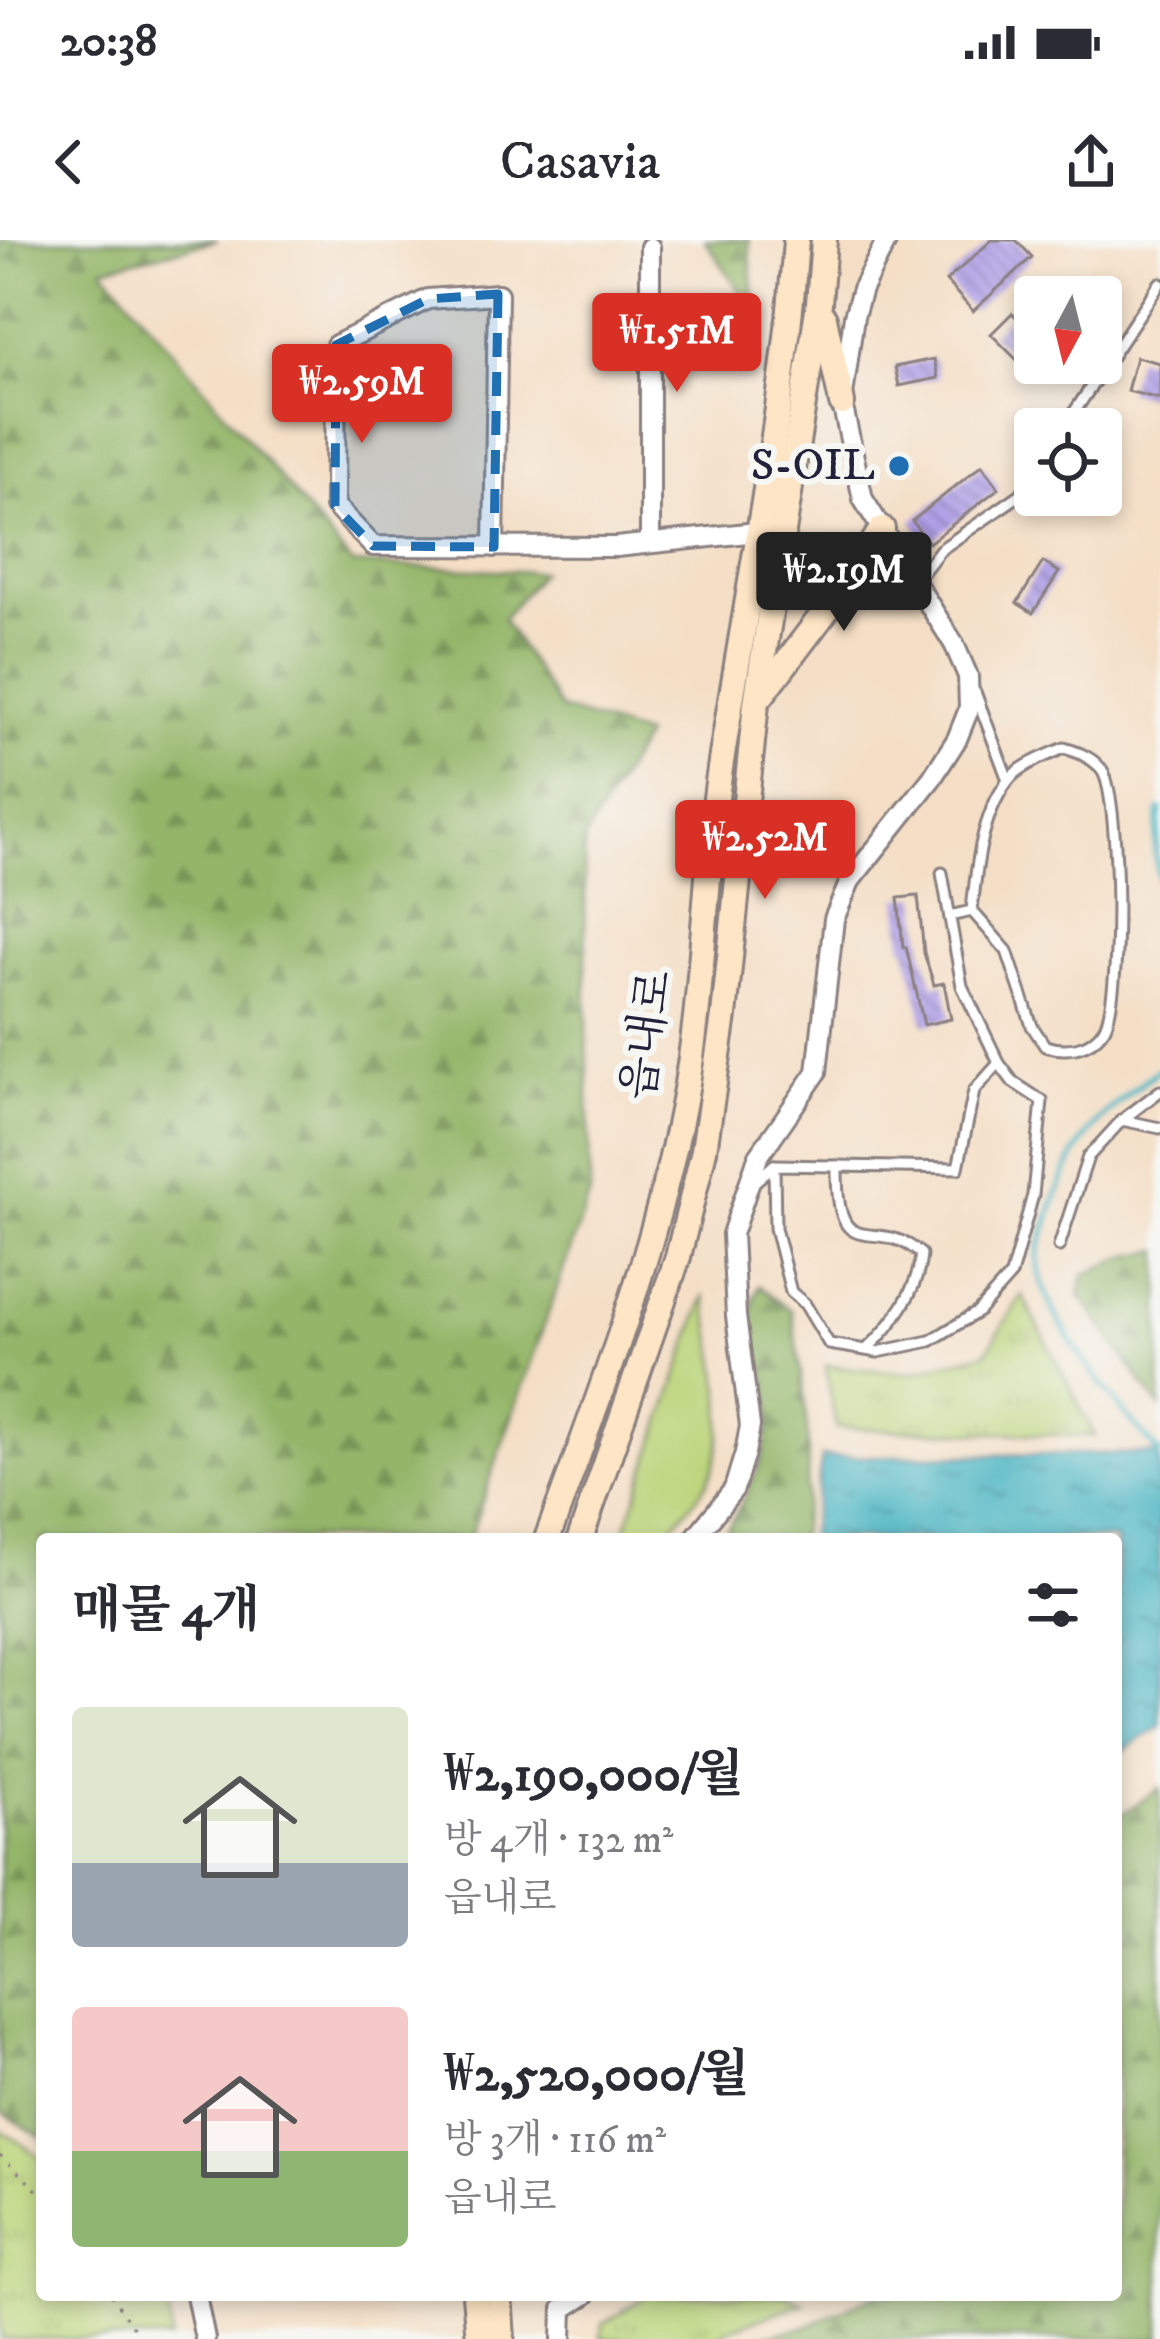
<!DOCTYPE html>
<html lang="ko">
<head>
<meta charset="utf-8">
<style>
  body { margin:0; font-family:"IM FELL DW Pica","Noto Serif KR",serif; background:#f7f7f7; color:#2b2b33; height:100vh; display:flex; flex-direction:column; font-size:45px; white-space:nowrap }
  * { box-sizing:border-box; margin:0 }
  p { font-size:39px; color:#7c7c81 }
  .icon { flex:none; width:66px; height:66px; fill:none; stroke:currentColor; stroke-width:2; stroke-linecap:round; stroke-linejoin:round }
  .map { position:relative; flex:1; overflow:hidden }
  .side { position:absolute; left:36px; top:1293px; width:1086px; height:768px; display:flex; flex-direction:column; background:#fff; border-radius:12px; box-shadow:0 6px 18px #0003 }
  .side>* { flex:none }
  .needle { width:78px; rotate:187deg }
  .buttons { position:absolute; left:1014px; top:36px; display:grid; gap:24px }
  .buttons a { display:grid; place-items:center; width:108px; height:108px; border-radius:12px; background:#fff; box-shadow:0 6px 18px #0003; font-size:60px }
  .price { position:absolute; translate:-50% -102px; padding:0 27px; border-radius:12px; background:#d93025; color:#fff; font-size:39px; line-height:78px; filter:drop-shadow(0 3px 6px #0008) }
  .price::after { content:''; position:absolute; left:50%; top:72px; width:36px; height:27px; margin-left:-18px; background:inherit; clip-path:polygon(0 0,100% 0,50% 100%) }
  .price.selected { background:#222; color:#fff }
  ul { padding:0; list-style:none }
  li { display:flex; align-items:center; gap:36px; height:300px; padding:0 36px }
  li span { display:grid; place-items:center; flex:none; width:336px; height:240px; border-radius:12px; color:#555 }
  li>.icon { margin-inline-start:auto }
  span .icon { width:144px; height:144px; fill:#fffc; stroke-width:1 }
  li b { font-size:51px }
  h2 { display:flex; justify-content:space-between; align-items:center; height:144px; padding:0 36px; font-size:51px }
  .status { display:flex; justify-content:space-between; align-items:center; height:84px; padding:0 60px; background:#fff; direction:ltr }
  .status svg { height:33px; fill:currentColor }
  header { display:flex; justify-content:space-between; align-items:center; height:156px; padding:0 36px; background:#fff; font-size:54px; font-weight:600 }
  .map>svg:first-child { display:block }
  .grass { fill:url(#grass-tufts); stroke:#6e7b5a; stroke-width:3 }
  .forest { fill:url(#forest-firs); stroke:#5b6c52; stroke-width:3 }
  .park { fill:#bbd479; stroke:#6e7b5a; stroke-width:3 }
  .water { fill:url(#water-ripples); stroke:#346b7e; stroke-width:3 }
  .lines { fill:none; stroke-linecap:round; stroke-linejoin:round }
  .stream { stroke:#46b4c2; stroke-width:6 }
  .building { fill:url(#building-back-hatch) }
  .lane-casing { stroke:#8b8080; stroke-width:15 }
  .street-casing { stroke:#8b8080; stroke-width:24 }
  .secondary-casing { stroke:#8b8080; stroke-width:30 }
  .path { stroke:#8b8080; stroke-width:3; stroke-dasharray:3 9; stroke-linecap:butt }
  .lane { stroke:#fff; stroke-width:9 }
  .street { stroke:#fff; stroke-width:18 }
  .secondary { stroke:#fde5c5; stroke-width:24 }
  .marked { fill:#1f6fb2; fill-opacity:0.2; stroke:#1f6fb2; stroke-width:9; stroke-dasharray:24 15; stroke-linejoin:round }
  .poi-dot { fill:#1f6fb2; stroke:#f6f6f2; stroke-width:4.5 }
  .labels { text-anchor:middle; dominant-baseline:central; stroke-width:12; stroke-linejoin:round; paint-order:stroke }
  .poi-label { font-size:45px; fill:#22223b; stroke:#f6f6f2; text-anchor:end }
  .street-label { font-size:45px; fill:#22223b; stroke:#f6f6f2 }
</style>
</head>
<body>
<div class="status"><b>20:38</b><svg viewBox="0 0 49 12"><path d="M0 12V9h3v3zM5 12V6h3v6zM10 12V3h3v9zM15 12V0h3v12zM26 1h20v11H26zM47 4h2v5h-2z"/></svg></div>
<header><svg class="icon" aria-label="back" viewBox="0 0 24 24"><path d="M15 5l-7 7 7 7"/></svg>Casavia<svg class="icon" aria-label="share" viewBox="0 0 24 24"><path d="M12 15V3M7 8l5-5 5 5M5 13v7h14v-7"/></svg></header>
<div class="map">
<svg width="1160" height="2099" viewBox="0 0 1160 2099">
  <defs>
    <pattern id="grass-tufts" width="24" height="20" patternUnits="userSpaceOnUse" patternTransform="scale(3)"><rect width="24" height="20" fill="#bbd479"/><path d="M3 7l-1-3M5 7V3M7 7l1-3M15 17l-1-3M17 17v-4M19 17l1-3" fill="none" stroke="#a0b66a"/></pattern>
    <pattern id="forest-firs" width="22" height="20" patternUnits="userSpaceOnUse" patternTransform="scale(3)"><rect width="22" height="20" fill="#94b669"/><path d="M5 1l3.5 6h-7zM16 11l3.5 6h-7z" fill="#789458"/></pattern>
    <pattern id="water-ripples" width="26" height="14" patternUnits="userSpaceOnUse" patternTransform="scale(3)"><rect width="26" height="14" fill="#46b4c2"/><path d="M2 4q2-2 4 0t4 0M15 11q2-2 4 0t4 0" fill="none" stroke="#3a929f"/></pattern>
    <pattern id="building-back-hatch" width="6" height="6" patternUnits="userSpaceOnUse" patternTransform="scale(3)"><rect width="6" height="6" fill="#ac9ae6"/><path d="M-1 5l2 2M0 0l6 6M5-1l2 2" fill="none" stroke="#8c7dbc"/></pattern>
  </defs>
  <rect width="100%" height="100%" fill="#f6f6f2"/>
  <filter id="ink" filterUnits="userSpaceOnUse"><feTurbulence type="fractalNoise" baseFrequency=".00833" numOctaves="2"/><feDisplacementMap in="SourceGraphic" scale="24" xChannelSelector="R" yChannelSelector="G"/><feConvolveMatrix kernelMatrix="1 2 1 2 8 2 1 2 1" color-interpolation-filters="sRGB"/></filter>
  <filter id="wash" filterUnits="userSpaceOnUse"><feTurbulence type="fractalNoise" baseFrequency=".004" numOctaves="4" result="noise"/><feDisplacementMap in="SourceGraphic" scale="48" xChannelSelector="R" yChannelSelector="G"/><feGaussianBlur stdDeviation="2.7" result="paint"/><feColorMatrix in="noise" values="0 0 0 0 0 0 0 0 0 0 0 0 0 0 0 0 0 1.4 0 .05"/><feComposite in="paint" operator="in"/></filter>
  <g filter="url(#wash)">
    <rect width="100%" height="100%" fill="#f4dec5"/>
    <g class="grass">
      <polygon points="1022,1055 1095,1196 836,1188 826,1126 908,1133 986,1113"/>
      <polygon points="0,1889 42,1918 42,2055 168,2055 171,2099 0,2099"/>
      <polygon points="648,2055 785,2055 804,2063 724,2091 719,2099 601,2099 603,2084"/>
    </g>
    <g class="forest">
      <polygon points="0,0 218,0 103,28 352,324 541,332 503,379 560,469 645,496 584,599 590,954 469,1299 42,1299 42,1898 0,1871"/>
      <polygon points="705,0 749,0 755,73"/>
      <polygon points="1160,1010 1160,1168 1080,1055 1084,1035 1122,1018"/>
      <path d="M759,1046L792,1071C804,1156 817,1213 799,1299H721C744,1260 772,1214 770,1166C768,1121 737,1091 759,1046Z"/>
      <polygon points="1160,1548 1160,2099 750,2099 805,2087 875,2055 1116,2055 1116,1578"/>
    </g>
    <path class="park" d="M705,1055C714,1109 731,1169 715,1223C707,1252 680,1277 660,1299H622Z"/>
    <polygon class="water" points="1159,1213 1160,1486 1116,1516 1116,1299 809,1299 822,1217"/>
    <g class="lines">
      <g class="stream">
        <polyline points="1160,570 1155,613 1160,646"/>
        <path d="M1159,1213C1123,1172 1037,1074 1038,1018C1038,1007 1045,993 1048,982C1070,904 1096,877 1160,829"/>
      </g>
    </g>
    <g id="blocks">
      <g class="building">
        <polygon points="992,0 1016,0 1032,17 973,71 946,41"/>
        <polygon points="1012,73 1035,96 1035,108 1020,123 991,94"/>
        <polygon points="1136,117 1160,123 1160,159 1127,151"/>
        <polygon points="934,119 938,138 899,146 895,127"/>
        <polygon points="982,225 999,248 929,303 912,281"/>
        <polygon points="1043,322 1059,332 1033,373 1017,363"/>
        <polygon points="918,656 924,713 934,745 944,743 951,779 924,785 906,707 903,707 898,658"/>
      </g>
    </g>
  </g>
  <g filter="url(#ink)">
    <use href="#blocks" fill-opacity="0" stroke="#8b8080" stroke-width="3"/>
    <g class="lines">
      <defs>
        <g id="lane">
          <polyline points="1063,189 1160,43"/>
          <polyline points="916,341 940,310 1021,254 1035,232"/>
          <polyline points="975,452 1008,540"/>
          <path d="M950,676L972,671L1007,711L1032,786L1045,806C1066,812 1089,810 1103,790C1123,764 1120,561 1103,532C1095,518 1078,512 1064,508C1046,516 1018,526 1007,542C981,577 976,629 972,671"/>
          <polyline points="1122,880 1160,888"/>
          <polyline points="774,925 775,988 791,1052 805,1064 829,1104 878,1112 930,1101 978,1072 1011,1035 1033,955 1042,861 1013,842 999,823 962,746 942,633"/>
          <path d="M837,926C836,1031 874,972 921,1014C919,1049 892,1086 866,1110"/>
          <polyline points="752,944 774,925 958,928 974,851 999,823"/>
          <polyline points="1059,1006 1088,917 1122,880 1160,851"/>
        </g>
        <g id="street">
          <polyline points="650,7 650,303"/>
          <polyline points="494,307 498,54 428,59 336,105 335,266 373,306 616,307 757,292"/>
          <polyline points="694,1299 734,1249 745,1213 750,1186 736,1076 732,994 758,917 817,832 834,679 850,641 932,538 957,499 969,469 968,436 954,404 863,259 842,163 854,76 862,49 887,0"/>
          <polyline points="196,2055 205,2099"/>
          <polyline points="562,2099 563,2069 585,2055"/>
        </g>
        <g id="secondary">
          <polyline points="824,78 842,163"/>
          <polyline points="761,456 853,335 882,289"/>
          <path d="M547,1299C599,1156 654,1016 683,866C705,752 703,636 721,522C748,351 784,172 796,0"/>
          <polyline points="580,1299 678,1017 704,910 724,776 756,463 819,63 824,0"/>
          <polyline points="475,2055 479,2099"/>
          <polyline points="499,2055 502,2099"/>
        </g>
      </defs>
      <use href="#lane" class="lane-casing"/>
      <use href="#street" class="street-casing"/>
      <use href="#secondary" class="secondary-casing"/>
      <g class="path">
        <polyline points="0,1915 42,1955"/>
        <polyline points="111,2055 133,2087 135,2099"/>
      </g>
      <use href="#lane" class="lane"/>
      <use href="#street" class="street"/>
      <use href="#secondary" class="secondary"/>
    </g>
  </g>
  <path class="marked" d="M498,54L494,307L373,306L335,266L336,105L428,59Z"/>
  <circle class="poi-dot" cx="899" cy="226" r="12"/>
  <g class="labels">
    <g class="poi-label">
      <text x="875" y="226">S-OIL</text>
    </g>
    <g class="street-label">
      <text transform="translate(648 795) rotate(-82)">읍내로</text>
    </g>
  </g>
</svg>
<div class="buttons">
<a><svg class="needle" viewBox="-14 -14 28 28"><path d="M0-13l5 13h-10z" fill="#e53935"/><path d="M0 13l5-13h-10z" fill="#7c7c81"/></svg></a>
<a><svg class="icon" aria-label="locate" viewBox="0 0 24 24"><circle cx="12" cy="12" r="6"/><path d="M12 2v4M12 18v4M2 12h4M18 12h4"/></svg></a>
</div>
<b class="price" style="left:677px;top:155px">₩1.51M</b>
<b class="price" style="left:362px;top:206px">₩2.59M</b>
<b class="price selected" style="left:844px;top:394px">₩2.19M</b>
<b class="price" style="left:765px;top:662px">₩2.52M</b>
<section class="side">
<h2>매물 4개<svg class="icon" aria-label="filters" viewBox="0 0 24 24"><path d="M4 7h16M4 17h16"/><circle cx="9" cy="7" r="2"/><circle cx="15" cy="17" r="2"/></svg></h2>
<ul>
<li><span style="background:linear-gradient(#dfe7d0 65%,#9aa5b1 0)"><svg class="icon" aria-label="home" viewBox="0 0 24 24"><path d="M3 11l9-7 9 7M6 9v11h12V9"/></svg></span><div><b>₩2,190,000/월</b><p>방 4개 · 132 m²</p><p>읍내로</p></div></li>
<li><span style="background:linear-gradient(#f6c9c9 60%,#8fb573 0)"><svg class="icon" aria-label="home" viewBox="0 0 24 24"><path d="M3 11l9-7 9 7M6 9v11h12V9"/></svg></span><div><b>₩2,520,000/월</b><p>방 3개 · 116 m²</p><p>읍내로</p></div></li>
</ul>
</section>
</div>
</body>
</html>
